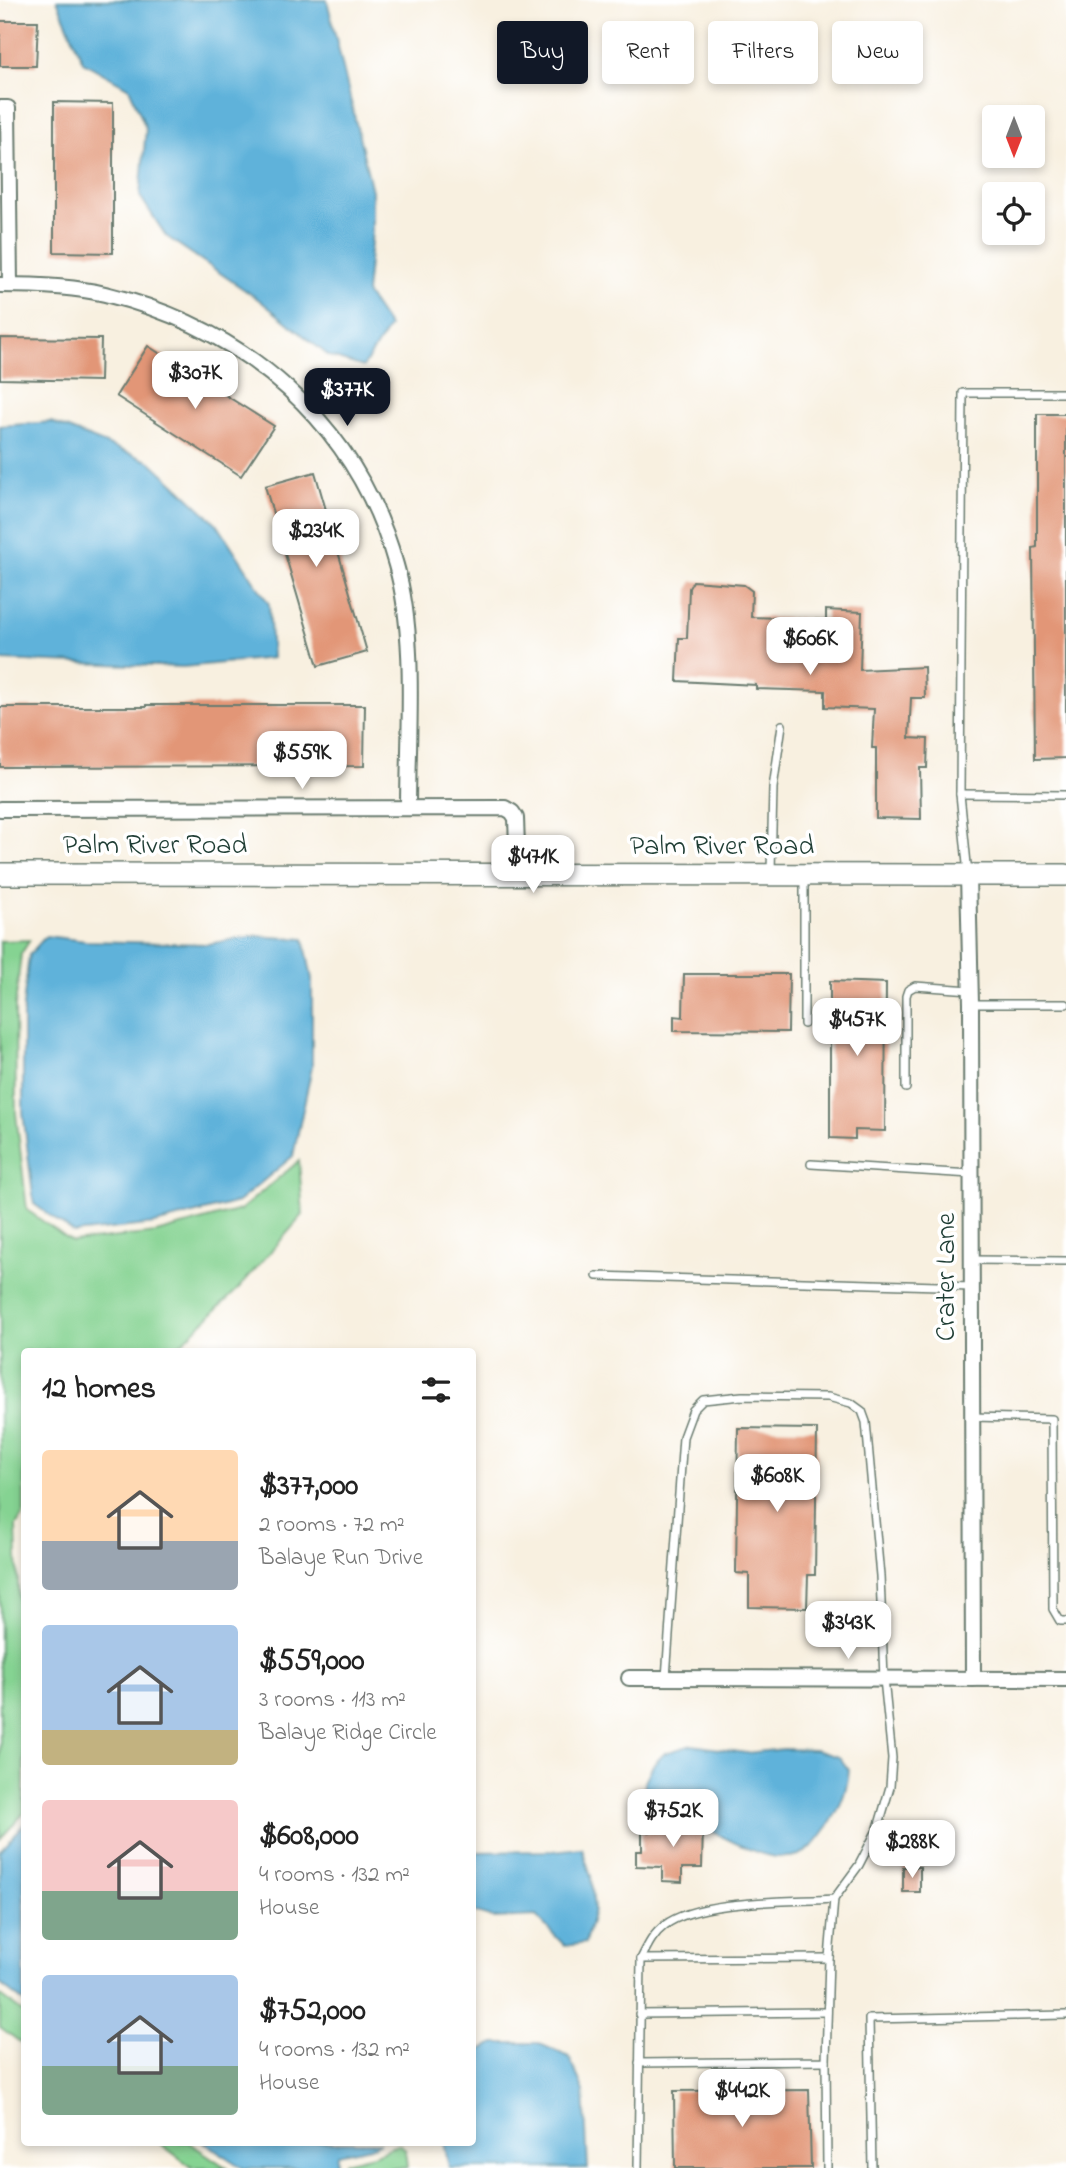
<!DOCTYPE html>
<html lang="en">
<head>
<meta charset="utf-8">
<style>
  body { margin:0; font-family:"Indie Flower",sans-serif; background:#f6f6f6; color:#222; height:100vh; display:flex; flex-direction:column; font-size:26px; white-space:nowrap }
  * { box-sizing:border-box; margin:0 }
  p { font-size:23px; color:#767676 }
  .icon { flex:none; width:38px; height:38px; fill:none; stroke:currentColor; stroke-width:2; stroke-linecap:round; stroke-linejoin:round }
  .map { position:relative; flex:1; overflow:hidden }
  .side { position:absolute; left:21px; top:1348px; width:455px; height:798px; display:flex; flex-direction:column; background:#fff; border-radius:7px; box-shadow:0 4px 10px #0003 }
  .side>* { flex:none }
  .guide { position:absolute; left:497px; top:21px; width:464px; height:63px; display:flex; gap:14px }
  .needle { width:46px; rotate:180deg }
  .buttons { position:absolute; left:982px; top:105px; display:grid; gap:14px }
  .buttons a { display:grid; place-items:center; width:63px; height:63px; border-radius:7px; background:#fff; box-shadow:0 4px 10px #0003; font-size:35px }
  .price { position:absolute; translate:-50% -60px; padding:0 16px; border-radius:14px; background:#fff; color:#222; font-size:23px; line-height:46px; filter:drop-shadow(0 2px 4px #0008) }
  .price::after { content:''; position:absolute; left:50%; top:42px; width:21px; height:16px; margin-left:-10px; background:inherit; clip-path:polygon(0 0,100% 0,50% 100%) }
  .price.selected { background:#111827; color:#fff }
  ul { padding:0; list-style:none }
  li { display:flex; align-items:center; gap:21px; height:175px; padding:0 21px }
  li span { display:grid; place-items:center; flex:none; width:196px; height:140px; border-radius:7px; color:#555 }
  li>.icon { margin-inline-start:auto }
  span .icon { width:84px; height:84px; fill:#fffc; stroke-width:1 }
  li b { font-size:30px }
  h2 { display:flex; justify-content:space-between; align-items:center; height:84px; padding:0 21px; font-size:30px }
  .tag { padding:0 24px; border-radius:7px; background:#fff; box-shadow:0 4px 10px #0003; font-size:24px; line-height:63px }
  .tag.selected { background:#111827; color:#fff }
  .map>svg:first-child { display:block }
  .green { fill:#85d392; stroke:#528863; stroke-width:2 }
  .water { fill:#5eb2da; stroke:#3e7887; stroke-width:2 }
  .building { fill:#e29677 }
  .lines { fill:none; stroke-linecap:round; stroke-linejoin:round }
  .lane-casing { stroke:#6b7c70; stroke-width:10 }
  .street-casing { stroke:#6b7c70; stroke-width:18 }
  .secondary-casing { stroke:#6b7c70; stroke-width:24 }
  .lane { stroke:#fff; stroke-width:7 }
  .street { stroke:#fff; stroke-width:14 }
  .secondary { stroke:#fff; stroke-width:21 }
  .labels { text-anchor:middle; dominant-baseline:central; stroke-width:7; stroke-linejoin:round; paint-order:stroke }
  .street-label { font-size:28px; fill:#1f3d34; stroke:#fff }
</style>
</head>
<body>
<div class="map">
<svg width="1066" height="2168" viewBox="0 0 1066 2168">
  <rect width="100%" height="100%" fill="#fff"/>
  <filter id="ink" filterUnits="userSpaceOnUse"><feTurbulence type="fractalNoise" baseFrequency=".0143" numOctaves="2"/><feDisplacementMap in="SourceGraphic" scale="14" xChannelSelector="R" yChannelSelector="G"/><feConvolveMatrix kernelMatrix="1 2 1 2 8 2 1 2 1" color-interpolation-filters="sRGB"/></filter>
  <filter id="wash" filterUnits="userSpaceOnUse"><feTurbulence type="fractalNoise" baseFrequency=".00686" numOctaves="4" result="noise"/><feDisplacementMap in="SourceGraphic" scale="28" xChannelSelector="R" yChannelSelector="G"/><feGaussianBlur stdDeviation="1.57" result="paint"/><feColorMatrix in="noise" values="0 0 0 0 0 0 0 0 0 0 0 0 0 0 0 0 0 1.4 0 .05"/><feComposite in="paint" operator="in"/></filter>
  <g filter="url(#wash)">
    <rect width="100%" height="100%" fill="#f8f0e0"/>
    <g class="green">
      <polygon points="30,940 21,954 15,1006 16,1113 27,1210 72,1242 156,1233 240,1210 299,1161 303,1215 237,1290 173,1351 24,1351 24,1513 16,1526 24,1749 24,1813 0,1839 0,941"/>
      <polygon points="0,1995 24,2013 24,2045 0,2027"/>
      <polygon points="158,2142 188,2142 227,2168 193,2168"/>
      <polygon points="399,2144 405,2149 407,2168 344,2168 344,2162 373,2155"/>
    </g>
    <g class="water">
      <polygon points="57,0 327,0 372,191 372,231 366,293 389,327 363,367 329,356 258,299 166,236 140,196 146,128 129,88 83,62"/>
      <polygon points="51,422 151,462 217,524 269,604 272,658 183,667 0,660 0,426"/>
      <polygon points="46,936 86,941 208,944 254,936 304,939 312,979 312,1067 293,1156 238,1202 155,1224 74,1233 34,1204 23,1112 23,1006 29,955"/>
      <path d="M692,1745L746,1753L784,1749L815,1750L839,1757L849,1770C847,1794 838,1814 823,1833C816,1842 810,1851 799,1855C761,1867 722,1830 687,1823C679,1822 669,1823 660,1823L657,1806L646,1793L644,1783L653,1765L665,1753Z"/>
      <polygon points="24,1824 24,2002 0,1984 0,1852"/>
      <polygon points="582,1848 591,1876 594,1910 585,1943 565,1946 536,1916 493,1918 473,1912 473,1852 553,1851"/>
      <polygon points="495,2043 538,2043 569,2057 584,2091 588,2168 449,2168 444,2142 472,2142 473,2053"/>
      <polygon points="203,2142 381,2142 370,2147 337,2154 335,2168 243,2168"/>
    </g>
    <g id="blocks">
      <g class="building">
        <polygon points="0,21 38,21 36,66 0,66"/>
        <polygon points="54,102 113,103 113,253 54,252"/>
        <polygon points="0,338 101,339 100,381 0,379"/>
        <polygon points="148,346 274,426 241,476 116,396"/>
        <polygon points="1037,414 1066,414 1066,758 1035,759 1033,548 1037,547"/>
        <polygon points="315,472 367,652 318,666 265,486"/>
        <polygon points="693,581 744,585 752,591 751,617 826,620 826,610 862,612 860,670 924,667 925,698 911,698 909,738 928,739 927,768 920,768 921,819 876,818 876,748 872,748 874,709 825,707 825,691 756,689 756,685 677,681 679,638 687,638 689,588"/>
        <polygon points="146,705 365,705 364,766 0,767 0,707 146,707"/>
        <polygon points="684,974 789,974 788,1032 674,1031 674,1016 683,1017"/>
        <polygon points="830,981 886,983 885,1131 855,1130 855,1139 830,1138"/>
        <polygon points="738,1428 817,1429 815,1575 808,1575 807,1608 749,1607 749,1574 736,1573"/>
        <polygon points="662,1821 703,1822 702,1868 682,1868 682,1882 662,1881 662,1867 636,1866 636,1851 642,1851 642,1832 650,1832 650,1828 662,1829"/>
        <rect x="903" y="1867" width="17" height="25"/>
        <polygon points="809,2090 811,2168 675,2168 674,2091"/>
      </g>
    </g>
  </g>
  <g filter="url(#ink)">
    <use href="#blocks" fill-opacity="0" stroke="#6b7c70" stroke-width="2"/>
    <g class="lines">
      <defs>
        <g id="lane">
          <polyline points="960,794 1066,795"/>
          <polyline points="771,871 773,788 782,725"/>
          <polyline points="968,874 960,794 963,393 1066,393"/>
          <polyline points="804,876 804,1024"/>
          <polyline points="972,1004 1066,1004"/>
          <polyline points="906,1088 906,996 908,990 915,986 971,990"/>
          <polyline points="811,1164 971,1174"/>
          <polyline points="972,1260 1066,1261"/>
          <polyline points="597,1276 972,1287"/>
          <polyline points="972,1417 1052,1419 1053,1609 1060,1621 1066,1621"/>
          <polyline points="641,1959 829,1958"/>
          <polyline points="639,2014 827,2012"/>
          <polyline points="826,2061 827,2168"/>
          <polyline points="639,2063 826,2061 829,1958 834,1899"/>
          <path d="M638,2168L641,1959C648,1945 653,1934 665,1925C699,1899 791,1902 834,1899L859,1865L878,1828L890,1787L892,1758L884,1679L880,1576L866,1422L862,1411L851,1403L828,1397L742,1396L703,1400L693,1410L683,1437L666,1678"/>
          <polyline points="872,2168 869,2019 1066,2015"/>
        </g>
        <g id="street">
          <polyline points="0,108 8,108 10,285"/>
          <path d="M0,285C34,285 72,286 105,294C246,328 357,424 396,565C417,637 408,733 408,808"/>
          <polyline points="0,809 505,808 512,812 516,818 518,874"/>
          <polyline points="968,875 971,1004 973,1679"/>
          <polyline points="629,1678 1066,1679"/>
        </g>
        <polyline id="secondary" points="0,874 1066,875"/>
      </defs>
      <use href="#lane" class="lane-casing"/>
      <use href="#street" class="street-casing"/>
      <use href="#secondary" class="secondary-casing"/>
      <use href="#lane" class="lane"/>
      <use href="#street" class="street"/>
      <use href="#secondary" class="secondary"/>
    </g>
  </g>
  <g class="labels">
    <g class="street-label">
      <text x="155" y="846">Palm River Road</text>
      <text x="722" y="847">Palm River Road</text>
      <text transform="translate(947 1277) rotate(-90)">Crater Lane</text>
    </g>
  </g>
</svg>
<div class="buttons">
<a><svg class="needle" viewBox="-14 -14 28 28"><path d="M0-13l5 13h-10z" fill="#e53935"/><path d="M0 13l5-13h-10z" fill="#767676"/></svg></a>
<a><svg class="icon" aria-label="locate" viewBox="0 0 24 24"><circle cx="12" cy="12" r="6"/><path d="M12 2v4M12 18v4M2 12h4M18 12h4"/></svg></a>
</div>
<b class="price" style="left:195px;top:411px">$307K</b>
<b class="price selected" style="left:347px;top:428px">$377K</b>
<b class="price" style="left:316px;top:569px">$234K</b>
<b class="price" style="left:810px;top:677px">$606K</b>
<b class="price" style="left:302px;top:791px">$559K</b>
<b class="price" style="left:533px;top:895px">$471K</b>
<b class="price" style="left:857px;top:1058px">$457K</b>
<b class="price" style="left:777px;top:1514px">$608K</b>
<b class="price" style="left:848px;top:1661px">$343K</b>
<b class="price" style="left:673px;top:1849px">$752K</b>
<b class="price" style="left:912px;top:1880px">$288K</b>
<b class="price" style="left:742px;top:2129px">$442K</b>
<div class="guide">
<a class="tag selected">Buy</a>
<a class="tag">Rent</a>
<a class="tag">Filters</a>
<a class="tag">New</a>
</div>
<section class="side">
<h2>12 homes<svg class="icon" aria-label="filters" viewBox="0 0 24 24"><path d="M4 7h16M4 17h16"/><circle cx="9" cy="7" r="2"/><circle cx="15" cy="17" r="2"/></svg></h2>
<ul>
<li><span style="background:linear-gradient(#ffd9b3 65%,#9aa5b1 0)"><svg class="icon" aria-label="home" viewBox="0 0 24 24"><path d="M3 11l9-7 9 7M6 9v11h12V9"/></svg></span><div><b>$377,000</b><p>2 rooms · 72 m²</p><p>Balaye Run Drive</p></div></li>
<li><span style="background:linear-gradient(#a9c7e8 75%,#c2b280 0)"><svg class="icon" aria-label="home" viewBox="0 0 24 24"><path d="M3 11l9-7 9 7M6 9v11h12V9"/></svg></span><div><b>$559,000</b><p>3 rooms · 113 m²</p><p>Balaye Ridge Circle</p></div></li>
<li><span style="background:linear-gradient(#f6c9c9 65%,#7fa58c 0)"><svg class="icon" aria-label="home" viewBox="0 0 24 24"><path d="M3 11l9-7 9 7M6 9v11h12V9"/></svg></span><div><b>$608,000</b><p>4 rooms · 132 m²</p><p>House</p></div></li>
<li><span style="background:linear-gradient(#a9c7e8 65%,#7fa58c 0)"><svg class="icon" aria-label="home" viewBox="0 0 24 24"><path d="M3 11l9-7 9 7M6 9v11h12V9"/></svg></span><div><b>$752,000</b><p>4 rooms · 132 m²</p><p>House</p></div></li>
</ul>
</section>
</div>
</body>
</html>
